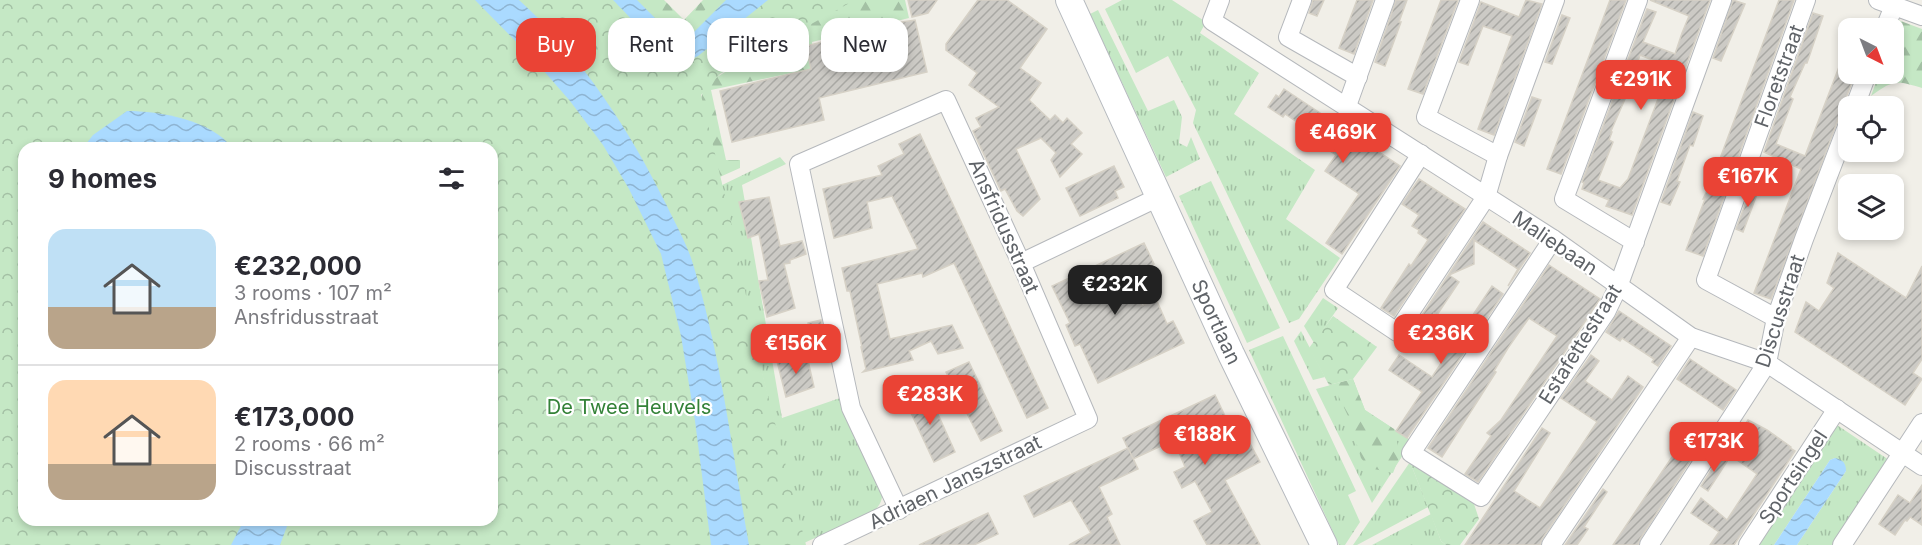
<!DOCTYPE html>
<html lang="en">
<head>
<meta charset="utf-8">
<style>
  body { margin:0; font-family:Inter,sans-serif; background:#f7f7f7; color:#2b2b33; height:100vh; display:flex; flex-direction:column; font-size:22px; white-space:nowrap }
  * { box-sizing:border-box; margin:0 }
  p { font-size:20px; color:#7c7c81 }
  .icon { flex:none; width:33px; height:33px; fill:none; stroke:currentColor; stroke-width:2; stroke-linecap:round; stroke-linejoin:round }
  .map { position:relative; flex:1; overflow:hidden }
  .sheet { position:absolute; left:18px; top:142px; width:480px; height:384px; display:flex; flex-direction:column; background:#fff; border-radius:18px; box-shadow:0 3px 9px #0003 }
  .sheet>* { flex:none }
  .banner { position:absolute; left:516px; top:18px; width:570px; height:54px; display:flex; gap:12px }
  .needle { width:39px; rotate:138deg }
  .tools { position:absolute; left:1838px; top:18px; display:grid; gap:12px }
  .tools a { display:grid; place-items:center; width:66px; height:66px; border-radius:12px; background:#fff; box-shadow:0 3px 9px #0003; font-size:30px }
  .price { position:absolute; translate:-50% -51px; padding:0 14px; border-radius:12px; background:#ea4335; color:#fff; font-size:20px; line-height:39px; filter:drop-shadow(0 2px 3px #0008) }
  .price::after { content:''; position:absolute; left:50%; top:36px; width:18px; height:14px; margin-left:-9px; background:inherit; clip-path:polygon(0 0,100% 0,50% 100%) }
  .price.selected { background:#222; color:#fff }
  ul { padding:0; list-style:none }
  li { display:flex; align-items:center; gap:18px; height:150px; padding:0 30px }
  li+li { border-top:2px solid #e1e1e2 }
  li span { display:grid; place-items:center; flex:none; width:168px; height:120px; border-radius:18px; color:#555 }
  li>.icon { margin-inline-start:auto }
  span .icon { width:72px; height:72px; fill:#fffc; stroke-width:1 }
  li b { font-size:26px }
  h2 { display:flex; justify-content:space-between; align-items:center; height:72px; padding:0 30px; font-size:26px }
  .tag { padding:0 21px; border-radius:18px; background:#fff; box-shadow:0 3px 9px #0003; font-size:21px; line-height:54px }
  .tag.selected { background:#ea4335; color:#fff }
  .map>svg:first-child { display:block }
  .grass { fill:url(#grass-tufts) }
  .forest { fill:url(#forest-firs) }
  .park { fill:url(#park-crowns); fill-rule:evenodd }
  .water { fill:url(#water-waves) }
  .building { fill:url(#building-hatch); stroke:#d6d1c6; stroke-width:1.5; fill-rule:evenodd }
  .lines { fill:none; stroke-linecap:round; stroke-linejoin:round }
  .street-casing { stroke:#b5b8bc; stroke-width:20 }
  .secondary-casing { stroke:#b6babf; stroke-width:28 }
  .street { stroke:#fff; stroke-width:18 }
  .secondary { stroke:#fff; stroke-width:26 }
  .labels { text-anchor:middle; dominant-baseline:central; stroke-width:4.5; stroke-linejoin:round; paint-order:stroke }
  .street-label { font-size:20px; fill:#5f6368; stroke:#fff }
  .park-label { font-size:20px; fill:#348238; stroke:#fff }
</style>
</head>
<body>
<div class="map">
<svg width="1922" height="545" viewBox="0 0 1922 545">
  <defs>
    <pattern id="grass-tufts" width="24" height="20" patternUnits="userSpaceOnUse" patternTransform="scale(1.5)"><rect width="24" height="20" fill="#c5e8c5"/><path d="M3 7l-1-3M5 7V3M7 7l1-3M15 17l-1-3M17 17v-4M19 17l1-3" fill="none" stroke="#a3c0a4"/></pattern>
    <pattern id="forest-firs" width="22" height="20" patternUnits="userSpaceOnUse" patternTransform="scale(1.5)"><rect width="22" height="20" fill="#c5e8c5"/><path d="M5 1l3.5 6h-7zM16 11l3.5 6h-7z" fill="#a3c0a4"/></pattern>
    <pattern id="park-crowns" width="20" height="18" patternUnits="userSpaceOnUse" patternTransform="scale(1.5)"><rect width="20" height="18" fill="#c5e8c5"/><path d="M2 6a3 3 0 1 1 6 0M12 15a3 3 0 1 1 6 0" fill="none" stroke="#a3c0a4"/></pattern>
    <pattern id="water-waves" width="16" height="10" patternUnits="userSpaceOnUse" patternTransform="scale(1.5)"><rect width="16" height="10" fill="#aadaff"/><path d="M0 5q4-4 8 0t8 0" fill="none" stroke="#8eb4d2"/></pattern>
    <pattern id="building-hatch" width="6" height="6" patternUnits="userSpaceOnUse" patternTransform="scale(1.5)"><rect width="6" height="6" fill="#cccac5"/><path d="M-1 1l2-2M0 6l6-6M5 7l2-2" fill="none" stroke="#a9a8a4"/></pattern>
  </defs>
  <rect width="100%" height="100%" fill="#f1efe8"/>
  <g class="grass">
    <polygon points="1122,0 1172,0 1206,22 1200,33 1259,73 1234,114 1315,170 1286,219 1340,258 1299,319 1289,323 1193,123 1196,110 1168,56 1136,73 1105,9"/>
    <polygon points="1098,10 1148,111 1174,100 1182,117 1179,143 1187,147 1191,137 1200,159 1166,177 1090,14"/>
    <path d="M780,157L786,164L742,185L782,418L840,398L882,491C883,500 880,505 874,511L804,543L716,188Z"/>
    <polygon points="1211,181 1280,328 1247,343 1179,196"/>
    <polygon points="1323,298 1338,308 1314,343 1304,326"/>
    <polygon points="1301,331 1325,377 1313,380 1294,341"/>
    <polygon points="1283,336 1356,491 1348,495 1360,522 1345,545 1339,545 1249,350"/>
    <polygon points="1353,379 1365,410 1412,441 1372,503 1316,389"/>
    <polygon points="1837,425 1889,460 1832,545 1797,545 1846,471 1835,458 1830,460 1774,545 1757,545"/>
    <polygon points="1410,462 1428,507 1357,545 1353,545"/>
    <polygon points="1431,514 1441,541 1446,545 1372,545"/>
  </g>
  <g class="forest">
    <polygon points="637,0 664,0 684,20 703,0 726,0 689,38"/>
    <polygon points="853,0 905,0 909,18 812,42 815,68 711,90 726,160 740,160 740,168 713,180 699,106 703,91 709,82 767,46"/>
    <path d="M1898,20L1922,29V88C1896,80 1893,80 1871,96L1879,74H1893V35Z"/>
    <polygon points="1353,379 1365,410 1394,429 1400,455 1393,473 1369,468 1361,458 1357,445 1352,439 1348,416 1338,395 1329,385"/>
  </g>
  <g class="park">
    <path d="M0,0H651L684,31L715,0H855L720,74L701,95L730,217L760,364L806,545H0ZM24,148H492V520H24Z"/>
    <polygon points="1333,316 1377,347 1353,379 1329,385 1309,348"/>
    <polygon points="1410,462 1474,504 1479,519 1460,545 1446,545 1441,541"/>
  </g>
  <g class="water">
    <path d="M475,0H519C583,58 629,129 667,206C676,225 687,244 693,264C721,355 732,451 749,545H711L695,421L681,336L661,254L629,189L603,145L570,101L536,62Z"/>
    <path d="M613,0H637L673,36C679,40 683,40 689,37L726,0H768L698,56C692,60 682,61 676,58C659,50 627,14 613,0Z"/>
    <path d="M127,111C159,111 212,120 232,148H83L93,135Z"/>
    <path d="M1835,458C1843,460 1846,463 1846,471L1797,545H1774L1830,460Z"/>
    <polygon points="244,520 289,520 289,521 280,545 231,545"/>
  </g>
  <g class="building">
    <polygon points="908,0 937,0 928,13 912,17"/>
    <polygon points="978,0 1007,0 1047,29 1020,68 1041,83 1029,100 1050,120 1055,115 1063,123 1067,118 1082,133 1071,144 1082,154 1060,177 1051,160 1056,153 1041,138 1016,149 1040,199 1023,216 1017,211 1005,189 1001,191 973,131 981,127 976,118 999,107 969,85 977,73 946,50 946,44"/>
    <polygon points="1313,0 1324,0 1317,16 1309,13"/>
    <polygon points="1357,0 1373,0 1354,54 1339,48"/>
    <polygon points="1396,0 1407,0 1399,22 1401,22 1385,66 1375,62"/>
    <polygon points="1441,0 1458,0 1423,94 1408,89"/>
    <polygon points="1526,0 1542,4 1494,135 1478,129 1512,36 1483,26 1468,65 1459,62 1481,2 1519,17"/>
    <polygon points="1610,0 1626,0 1561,174 1547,169"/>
    <path d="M1650,0H1710L1632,215L1606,206L1609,200L1582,189L1584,183L1582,182L1647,9L1656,12L1643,42L1675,54L1682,33L1689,16ZM1640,55L1670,67L1628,179L1620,188L1598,180L1613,142L1609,140L1612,132L1611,131L1625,99Z"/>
    <polygon points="1733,0 1745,4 1721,61 1713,58"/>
    <polygon points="1779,0 1794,0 1703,256 1686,250 1705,199 1703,199 1712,180"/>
    <polygon points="1813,13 1823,16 1807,63 1805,63 1790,97 1793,99 1776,144 1805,156 1847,46 1848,74 1855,74 1771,299 1754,293 1801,169 1764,152"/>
    <polygon points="1562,15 1570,18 1552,64 1545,62"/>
    <polygon points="915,20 927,72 819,98 824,120 732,142 720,91 811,69 806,46 902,22"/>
    <polygon points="1284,89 1400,166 1342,254 1326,243 1359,194 1325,171 1336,155 1312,139 1315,134 1285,114 1283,117 1268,107 1276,95 1279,97"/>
    <polygon points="1532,97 1541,100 1524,146 1515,142"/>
    <polygon points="1693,112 1703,116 1693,146 1690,145 1677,181 1680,182 1670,205 1661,202"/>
    <polygon points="920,134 1048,408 1027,418 954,263 923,277 922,273 877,284 890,339 952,325 963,348 938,354 931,341 909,351 913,360 863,372 866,369 861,347 862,347 850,291 847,291 842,268 918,249 892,196 867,202 872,228 834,238 823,189 882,175 878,166 904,154 899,144"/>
    <polygon points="1114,166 1124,187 1115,191 1118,198 1080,216 1066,188"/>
    <polygon points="1419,179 1465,209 1394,316 1381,308 1409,264 1411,266 1428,240 1418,233 1419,230 1412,226 1419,215 1402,204"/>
    <polygon points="1753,183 1760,186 1743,232 1736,229"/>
    <polygon points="769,197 780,246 802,241 806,254 790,260 790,263 784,264 795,308 767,317 759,281 768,280 759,234 748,238 739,202"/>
    <polygon points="1483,222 1530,253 1508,286 1518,269 1474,240 1474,264 1449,275 1459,282 1437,315 1434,313 1430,319 1428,317 1416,335 1411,332"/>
    <polygon points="1144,243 1154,264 1128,276 1142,306 1156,299 1167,324 1173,321 1184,343 1098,383 1080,344 1075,346 1066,325 1070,323 1052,286"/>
    <polygon points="1838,253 1906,298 1922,266 1922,359 1913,373 1922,379 1905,405 1795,332 1806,302 1819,311 1834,288 1827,283"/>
    <polygon points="1549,265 1600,299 1478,482 1465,474 1491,436 1487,433 1501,420 1557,336 1529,318 1508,348 1494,371 1496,372 1442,457 1428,448"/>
    <polygon points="1492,286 1503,294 1407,438 1396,431 1422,392 1389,370 1399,355 1432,377"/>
    <polygon points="1619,311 1671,346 1658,366 1652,362 1654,359 1622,338 1620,341 1606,332"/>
    <polygon points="821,320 824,334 811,337 808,323"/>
    <polygon points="1591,355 1599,361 1585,381 1612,400 1628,376 1643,387 1542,539 1540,545 1465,545 1542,428 1550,433 1514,491 1540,508 1562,475 1597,422 1561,398"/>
    <polygon points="807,356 814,387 786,397 777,361"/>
    <polygon points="1690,359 1736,390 1723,410 1677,379"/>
    <polygon points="969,362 1002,431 981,441 946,372"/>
    <polygon points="927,390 955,452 934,462 905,400"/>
    <polygon points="1215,395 1225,416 1223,417 1239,442 1247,438 1260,462 1225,480 1260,545 1207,545 1194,521 1212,512 1195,481 1182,488 1174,472 1185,467 1174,440 1133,459 1123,438"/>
    <polygon points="1748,420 1767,430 1791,447 1790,448 1795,451 1734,545 1710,545 1719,532 1691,513 1701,498 1727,520 1757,474 1727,453"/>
    <polygon points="1688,433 1702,442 1640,539 1638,545 1613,545"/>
    <polygon points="1128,448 1138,469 1099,487 1112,514 1107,517 1120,545 1069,545 1091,533 1071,500 1034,517 1024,496"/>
    <polygon points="1721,455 1728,460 1708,491 1701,486"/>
    <polygon points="1922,485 1922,525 1910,517 1907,521 1905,520 1895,535 1879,524 1898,495 1910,503"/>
    <polygon points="1603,489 1607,492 1584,527 1588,529 1577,545 1565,545"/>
    <polygon points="988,513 998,534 974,545 919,545"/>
  </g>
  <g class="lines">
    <defs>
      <g id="street">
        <polyline points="1220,0 1212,21 1553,239 1691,337 1767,363 1922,466"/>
        <polyline points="1302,0 1288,37 1358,77"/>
        <polyline points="1470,0 1426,117 1498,156"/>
        <polyline points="1878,0 1922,16"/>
        <polyline points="1885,28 1894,6"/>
        <polyline points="1347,106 1385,0"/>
        <polyline points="1855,106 1867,74"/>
        <polyline points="1421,154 1334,290 1397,332 1486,197 1498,156 1555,0"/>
        <polyline points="1553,239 1411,453 1481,497 1606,312 1618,287 1722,0"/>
        <polyline points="1635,242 1564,199 1638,0"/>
        <polyline points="1021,263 1159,197"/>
        <polyline points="1776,318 1706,280 1806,0"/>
        <polyline points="822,545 1088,419 1021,263 946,100 799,164 851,408 899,510"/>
        <polyline points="1551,545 1691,337"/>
        <polyline points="1649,545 1767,363 1776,318 1804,239 1848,124"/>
        <polyline points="1748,545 1837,409"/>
        <polyline points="1842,545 1922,423"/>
      </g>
      <g id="secondary">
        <path id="s1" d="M1069,0L1231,354L1324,545"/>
      </g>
    </defs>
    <use href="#street" class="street-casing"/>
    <use href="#secondary" class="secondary-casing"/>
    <use href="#street" class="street"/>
    <use href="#secondary" class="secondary"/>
  </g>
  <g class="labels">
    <g class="street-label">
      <text transform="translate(1779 76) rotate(-70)">Floretstraat</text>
      <text transform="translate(1004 226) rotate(66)">Ansfridusstraat</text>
      <text transform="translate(1555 243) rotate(34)">Maliebaan</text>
      <text transform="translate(1780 311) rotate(-72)">Discusstraat</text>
      <text stroke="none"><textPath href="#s1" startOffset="354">Sportlaan</textPath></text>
      <text transform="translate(1580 344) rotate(-58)">Estafettestraat</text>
      <text transform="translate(1793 477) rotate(-57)">Sportsingel</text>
      <text transform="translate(955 482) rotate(-26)">Adriaen Janszstraat</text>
    </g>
    <g class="park-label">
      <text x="629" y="407">De Twee Heuvels</text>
    </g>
  </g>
</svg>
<div class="tools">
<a><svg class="needle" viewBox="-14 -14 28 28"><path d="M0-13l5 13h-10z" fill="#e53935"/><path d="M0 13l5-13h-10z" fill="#7c7c81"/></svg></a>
<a><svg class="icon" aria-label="locate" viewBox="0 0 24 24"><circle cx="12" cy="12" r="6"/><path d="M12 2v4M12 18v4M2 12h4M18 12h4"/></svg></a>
<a><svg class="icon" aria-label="layers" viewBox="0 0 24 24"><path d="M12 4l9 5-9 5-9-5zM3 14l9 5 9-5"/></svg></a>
</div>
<b class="price" style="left:1641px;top:111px">€291K</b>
<b class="price" style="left:1343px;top:164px">€469K</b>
<b class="price" style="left:1748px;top:208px">€167K</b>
<b class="price selected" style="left:1115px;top:316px">€232K</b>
<b class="price" style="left:1441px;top:365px">€236K</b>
<b class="price" style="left:796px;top:375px">€156K</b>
<b class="price" style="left:930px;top:426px">€283K</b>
<b class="price" style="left:1205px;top:466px">€188K</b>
<b class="price" style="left:1714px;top:473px">€173K</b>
<div class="banner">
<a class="tag selected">Buy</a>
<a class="tag">Rent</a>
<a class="tag">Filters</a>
<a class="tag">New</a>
</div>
<section class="sheet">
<h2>9 homes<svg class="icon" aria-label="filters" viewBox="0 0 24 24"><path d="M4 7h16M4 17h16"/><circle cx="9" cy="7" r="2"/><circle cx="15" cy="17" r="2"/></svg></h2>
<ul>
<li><span style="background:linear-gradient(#bfe0f5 65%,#b9a48a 0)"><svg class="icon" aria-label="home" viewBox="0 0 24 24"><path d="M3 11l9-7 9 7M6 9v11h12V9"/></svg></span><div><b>€232,000</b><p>3 rooms · 107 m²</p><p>Ansfridusstraat</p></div></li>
<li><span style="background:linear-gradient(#ffd9b3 70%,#b9a48a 0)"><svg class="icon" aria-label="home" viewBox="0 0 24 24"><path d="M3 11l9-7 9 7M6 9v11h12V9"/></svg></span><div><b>€173,000</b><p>2 rooms · 66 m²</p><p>Discusstraat</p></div></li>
</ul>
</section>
</div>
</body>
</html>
